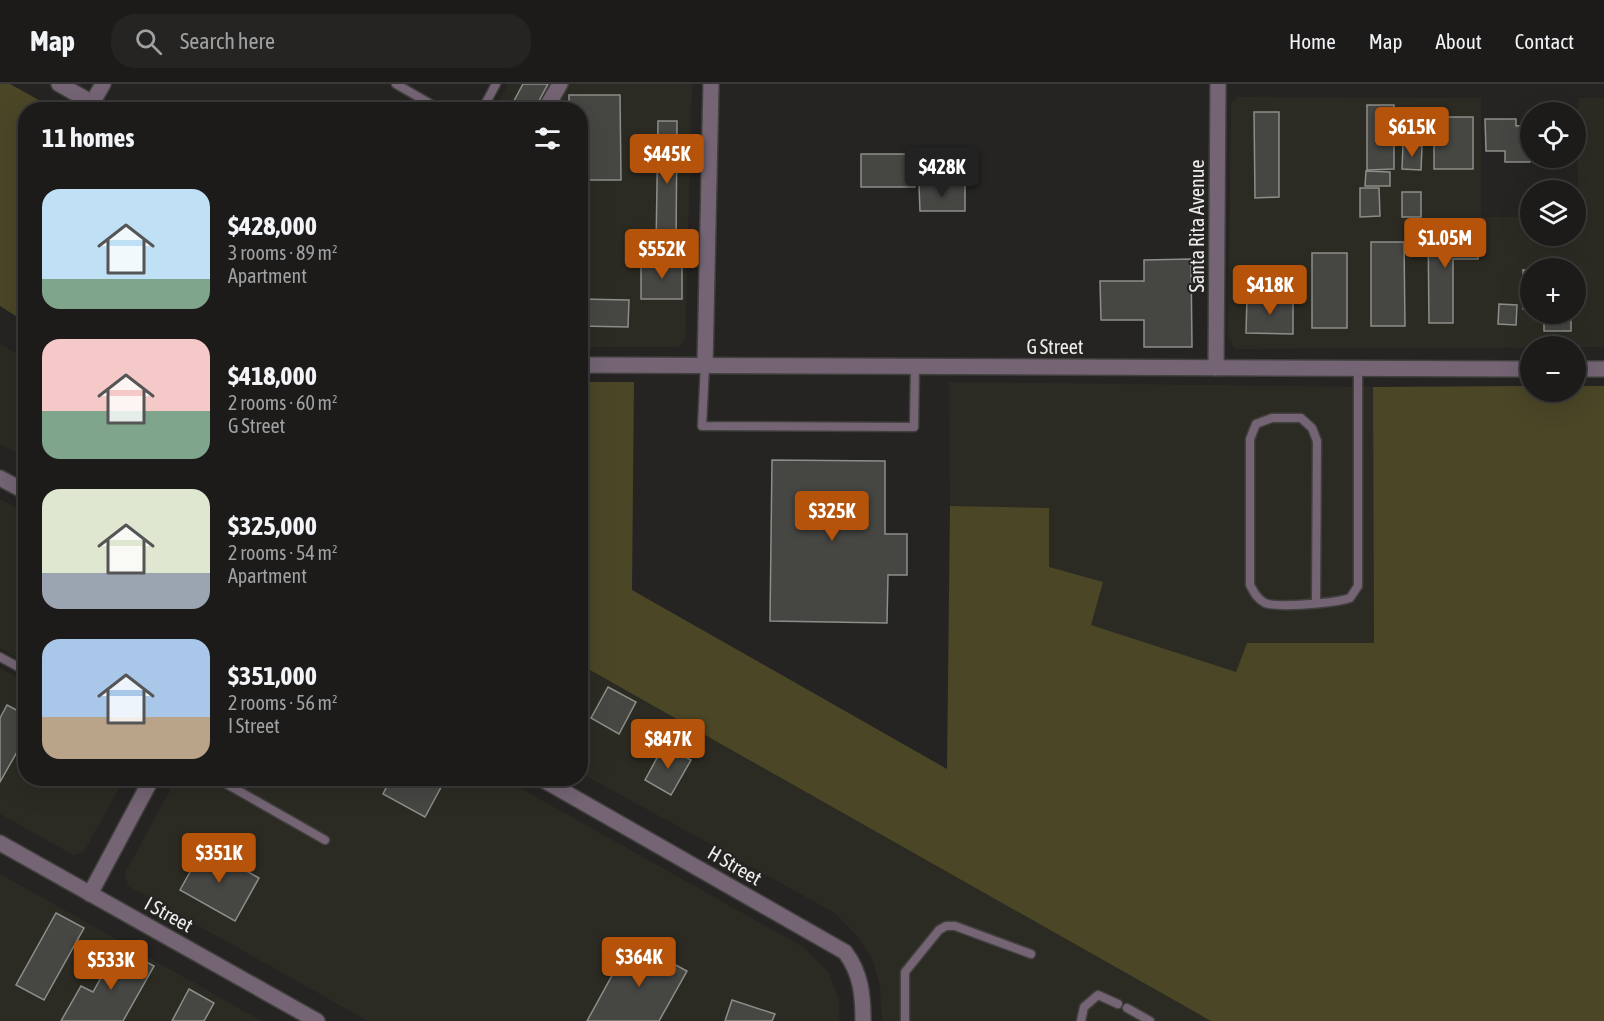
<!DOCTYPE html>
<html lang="en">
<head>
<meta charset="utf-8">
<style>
  body { margin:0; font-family:"Asap Condensed",sans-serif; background:#252423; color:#f1f3f6; height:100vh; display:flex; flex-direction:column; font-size:22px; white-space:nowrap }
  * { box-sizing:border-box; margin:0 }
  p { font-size:20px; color:#a0a1a2 }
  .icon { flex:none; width:33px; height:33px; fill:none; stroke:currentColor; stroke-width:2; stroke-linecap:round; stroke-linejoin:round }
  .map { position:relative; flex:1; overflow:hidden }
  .drawer { position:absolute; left:18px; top:18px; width:570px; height:684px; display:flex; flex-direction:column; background:#1c1b1a; border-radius:24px; box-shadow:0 6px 24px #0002,0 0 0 2px #3a3939 }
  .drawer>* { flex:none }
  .buttons { position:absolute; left:1520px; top:18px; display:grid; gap:12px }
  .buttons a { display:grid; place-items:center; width:66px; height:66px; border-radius:50%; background:#1c1b1a; box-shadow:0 6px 24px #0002,0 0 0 2px #3a3939; font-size:30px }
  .price { position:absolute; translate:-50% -51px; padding:0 14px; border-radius:6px; background:#b45309; color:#fff; font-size:20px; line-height:39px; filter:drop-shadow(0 2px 3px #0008) }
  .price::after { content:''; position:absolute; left:50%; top:36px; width:18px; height:14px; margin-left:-9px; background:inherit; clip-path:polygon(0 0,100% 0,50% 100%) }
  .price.selected { background:#222; color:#fff }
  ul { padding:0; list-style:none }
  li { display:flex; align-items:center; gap:18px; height:150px; padding:0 24px }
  li span { display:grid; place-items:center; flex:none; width:168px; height:120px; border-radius:18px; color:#555 }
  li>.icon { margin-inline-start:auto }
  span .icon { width:72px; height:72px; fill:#fffc; stroke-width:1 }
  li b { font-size:26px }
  h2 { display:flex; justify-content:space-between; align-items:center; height:72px; padding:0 24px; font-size:26px }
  header { display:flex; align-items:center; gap:36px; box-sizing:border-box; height:84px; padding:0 30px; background:#1c1b1a; border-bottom:2px solid #3a3939 }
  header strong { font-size:28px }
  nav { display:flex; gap:33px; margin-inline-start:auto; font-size:21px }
  .search { width:420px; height:54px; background:#252423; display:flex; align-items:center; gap:15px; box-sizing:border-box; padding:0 21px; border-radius:24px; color:#a0a1a2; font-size:22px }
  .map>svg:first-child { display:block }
  .built { fill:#2c2b23; fill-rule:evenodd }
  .green { fill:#4b4626 }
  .building { fill:#464643; stroke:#8d8d89; stroke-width:1.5 }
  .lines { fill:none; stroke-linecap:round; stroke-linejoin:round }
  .service-casing { stroke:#41403e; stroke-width:11 }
  .minor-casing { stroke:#41403e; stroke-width:18 }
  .tertiary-casing { stroke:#41403e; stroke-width:18 }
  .service { stroke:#746474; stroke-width:8 }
  .minor { stroke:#746474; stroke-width:15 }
  .tertiary { stroke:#746474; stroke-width:15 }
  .labels { text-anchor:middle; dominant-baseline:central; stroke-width:4.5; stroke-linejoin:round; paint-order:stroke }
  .street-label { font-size:20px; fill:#ededeb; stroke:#252422 }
</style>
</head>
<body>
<header>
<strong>Map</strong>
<div class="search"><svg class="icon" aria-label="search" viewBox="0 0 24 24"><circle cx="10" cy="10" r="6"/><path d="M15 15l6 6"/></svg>Search here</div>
<nav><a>Home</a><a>Map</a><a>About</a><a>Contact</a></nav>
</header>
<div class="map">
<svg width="1604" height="937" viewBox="0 0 1604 937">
  <rect width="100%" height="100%" fill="#252422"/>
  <g class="built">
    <polygon points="508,0 692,0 685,257 678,263 581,263 580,26 494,26"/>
    <path d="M1237,13L1481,14V133H1530V152H1575V133L1578,132V14H1604V263L1235,265L1228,254L1231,19ZM1530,184H1575V230H1530Z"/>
    <polygon points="0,260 25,274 25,374 0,360"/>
    <polygon points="949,298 1373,303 1374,559 1247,559 1236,589 1091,541 1049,483 1049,424 950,422"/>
    <polygon points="0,415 25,429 25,578 0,564"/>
    <polygon points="580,581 1211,937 882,937 880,903 872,874 855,850 835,829 581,689"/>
    <polygon points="0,584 25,598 26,694 124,695 84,768 73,771 0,730"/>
    <polygon points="176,695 504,695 805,864 829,889 839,916 839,937 368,937 128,802 125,789"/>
    <polygon points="0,790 262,937 0,937"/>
  </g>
  <g class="green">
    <polygon points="0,0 10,0 55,25 26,26 25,238 0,222"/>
    <polygon points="581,298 634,298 632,506 947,685 950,422 1049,424 1049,483 1103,498 1091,541 1236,588 1247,559 1374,559 1373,303 1530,302 1530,308 1575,308 1575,302 1604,302 1604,937 1211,937 581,581"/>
  </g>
  <g class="building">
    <polygon points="523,0 548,0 534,26 509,26"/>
    <polygon points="569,11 620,11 621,96 580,96 580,26 569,26"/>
    <polygon points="1367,21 1394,21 1394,85 1367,86"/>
    <polygon points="1254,28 1279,28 1279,113 1255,114"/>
    <rect x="1434" y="33" width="39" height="52"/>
    <polygon points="1485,35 1516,35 1516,42 1529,41 1530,78 1505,78 1505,67 1486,67"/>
    <polygon points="658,37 677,37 676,163 656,163"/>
    <polygon points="1403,61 1422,62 1421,86 1402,85"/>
    <polygon points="861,70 914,70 915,103 861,103"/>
    <polygon points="1366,87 1390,88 1390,102 1365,102"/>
    <polygon points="919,101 965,101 965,127 920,127"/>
    <polygon points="1360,104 1379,104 1380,132 1360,133"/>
    <rect x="1402" y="108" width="19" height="25"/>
    <polygon points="1428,140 1453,140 1453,155 1478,154 1478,175 1453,175 1453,239 1429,239"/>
    <polygon points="1371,158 1404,158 1405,242 1371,242"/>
    <rect x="1312" y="169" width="35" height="75"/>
    <polygon points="1191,175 1192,263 1144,263 1144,236 1101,236 1100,197 1144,197 1144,176"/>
    <rect x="641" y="176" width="41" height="39"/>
    <rect x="1523" y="186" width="7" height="39"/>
    <polygon points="1247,213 1293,214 1293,250 1246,249"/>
    <polygon points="580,215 629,216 628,243 580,242"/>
    <polygon points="1499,220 1517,221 1516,241 1498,240"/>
    <rect x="1544" y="230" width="27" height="17"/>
    <polygon points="772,376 885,377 885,450 907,450 907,491 888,491 887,539 770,537"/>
    <polygon points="608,603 636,618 619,650 591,634"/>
    <polygon points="7,621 26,631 26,652 0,698 0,634"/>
    <polygon points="664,661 691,676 671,711 645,696"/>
    <polygon points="391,694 446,694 425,733 383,710"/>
    <polygon points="204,763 259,794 235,837 180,806"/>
    <polygon points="56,829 84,844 44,916 16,901"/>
    <polygon points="631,857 687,887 659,937 587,937"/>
    <polygon points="118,863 154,882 123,937 61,937 81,902 93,908"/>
    <polygon points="189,905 214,919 204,937 172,937"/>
    <polygon points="732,916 775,930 772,937 725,937"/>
  </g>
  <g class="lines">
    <defs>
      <g id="service">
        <polyline points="396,0 441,26"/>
        <polyline points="482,26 496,0"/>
        <polyline points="705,281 702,342 914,343 915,282"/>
        <path d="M1316,519L1317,357L1312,344L1301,334H1272L1256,340L1250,355V501C1254,508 1257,515 1265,519C1277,524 1336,519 1350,514L1358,502V284"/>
        <polyline points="0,573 26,587"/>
        <polyline points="216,694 325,756"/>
        <polyline points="1127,924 1150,937"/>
        <polyline points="905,937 905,888 939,846 946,842 955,842 1031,870"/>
        <polyline points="1081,937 1084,923 1098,911 1118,920"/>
      </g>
      <g id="minor">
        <polyline points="59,0 105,26"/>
        <polyline points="92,19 103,0"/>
        <polyline points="545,26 560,0"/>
        <polyline points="580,281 1530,285"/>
        <polyline points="705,281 711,0"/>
        <polyline points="1216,284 1218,0"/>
        <polyline points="1575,285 1604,285"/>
        <polyline points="0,759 317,937"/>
        <polyline points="90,810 152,694"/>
      </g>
      <g id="tertiary">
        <polyline points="0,394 26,408"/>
        <path d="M540,694L845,868C861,889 863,911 863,937"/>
      </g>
    </defs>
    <use href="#service" class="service-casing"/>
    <use href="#minor" class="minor-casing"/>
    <use href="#tertiary" class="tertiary-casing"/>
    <use href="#service" class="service"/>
    <use href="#minor" class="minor"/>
    <use href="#tertiary" class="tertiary"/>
  </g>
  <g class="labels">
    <g class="street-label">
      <text transform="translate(1196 142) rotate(-90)">Santa Rita Avenue</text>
      <text x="1055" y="262">G Street</text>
      <text transform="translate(735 781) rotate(30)">H Street</text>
      <text transform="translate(169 830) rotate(29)">I Street</text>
    </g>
  </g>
</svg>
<div class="buttons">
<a><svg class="icon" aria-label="locate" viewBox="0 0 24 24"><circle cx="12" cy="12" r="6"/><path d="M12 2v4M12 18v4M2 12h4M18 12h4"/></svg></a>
<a><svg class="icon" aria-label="layers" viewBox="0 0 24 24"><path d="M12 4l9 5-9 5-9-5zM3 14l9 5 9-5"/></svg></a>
<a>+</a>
<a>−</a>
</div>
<b class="price" style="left:1412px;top:74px">$615K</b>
<b class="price" style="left:667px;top:101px">$445K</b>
<b class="price selected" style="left:942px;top:114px">$428K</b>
<b class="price" style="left:1445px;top:185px">$1.05M</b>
<b class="price" style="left:662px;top:196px">$552K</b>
<b class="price" style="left:1270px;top:232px">$418K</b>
<b class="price" style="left:832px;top:458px">$325K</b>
<b class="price" style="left:668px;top:686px">$847K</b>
<b class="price" style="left:219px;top:800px">$351K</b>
<b class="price" style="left:639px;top:904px">$364K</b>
<b class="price" style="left:111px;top:907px">$533K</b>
<section class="drawer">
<h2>11 homes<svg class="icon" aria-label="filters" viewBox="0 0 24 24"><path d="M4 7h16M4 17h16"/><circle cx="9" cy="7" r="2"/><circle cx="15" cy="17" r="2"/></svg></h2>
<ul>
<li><span style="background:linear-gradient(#bfe0f5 75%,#7fa58c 0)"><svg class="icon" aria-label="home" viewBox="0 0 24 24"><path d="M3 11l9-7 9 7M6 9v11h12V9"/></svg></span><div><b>$428,000</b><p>3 rooms · 89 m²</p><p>Apartment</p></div></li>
<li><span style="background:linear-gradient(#f6c9c9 60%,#7fa58c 0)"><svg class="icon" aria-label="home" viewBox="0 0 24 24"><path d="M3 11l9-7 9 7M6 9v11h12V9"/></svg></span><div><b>$418,000</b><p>2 rooms · 60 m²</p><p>G Street</p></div></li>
<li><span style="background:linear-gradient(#dfe7d0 70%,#9aa5b1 0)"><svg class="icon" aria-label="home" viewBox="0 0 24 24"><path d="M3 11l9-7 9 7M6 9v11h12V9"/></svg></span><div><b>$325,000</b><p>2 rooms · 54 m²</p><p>Apartment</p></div></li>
<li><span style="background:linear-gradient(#a9c7e8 65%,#b9a48a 0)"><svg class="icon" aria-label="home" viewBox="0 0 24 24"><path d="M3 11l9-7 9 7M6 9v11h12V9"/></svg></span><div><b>$351,000</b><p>2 rooms · 56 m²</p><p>I Street</p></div></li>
</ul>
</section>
</div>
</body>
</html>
